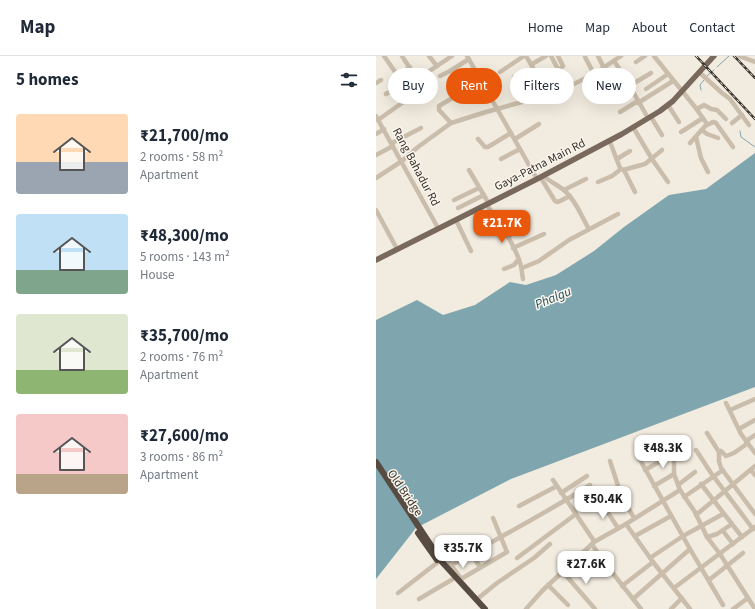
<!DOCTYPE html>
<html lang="en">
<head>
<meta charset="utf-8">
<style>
  body { margin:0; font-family:"Source Sans 3",sans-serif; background:#f2f2f3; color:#1f2937; height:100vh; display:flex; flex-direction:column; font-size:15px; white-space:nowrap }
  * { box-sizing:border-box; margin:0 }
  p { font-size:13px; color:#747a83 }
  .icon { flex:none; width:22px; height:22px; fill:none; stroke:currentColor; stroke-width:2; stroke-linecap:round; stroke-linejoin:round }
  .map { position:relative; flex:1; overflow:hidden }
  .panel { display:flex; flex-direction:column; background:#fff; width:376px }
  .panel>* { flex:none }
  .guide { position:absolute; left:12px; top:12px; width:307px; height:36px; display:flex; gap:8px }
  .price { position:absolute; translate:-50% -34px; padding:0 9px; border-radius:8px; background:#fff; color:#222; font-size:13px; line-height:26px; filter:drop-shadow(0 1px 2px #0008) }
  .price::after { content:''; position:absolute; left:50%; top:24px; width:12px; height:9px; margin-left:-6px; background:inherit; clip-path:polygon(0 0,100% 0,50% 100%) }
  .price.current { background:#ea580c; color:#fff }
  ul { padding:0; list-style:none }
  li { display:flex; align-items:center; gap:12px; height:100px; padding:0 16px }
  li span { display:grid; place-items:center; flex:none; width:112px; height:80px; border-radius:4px; color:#555 }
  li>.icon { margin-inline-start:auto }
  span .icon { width:48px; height:48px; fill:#fffc; stroke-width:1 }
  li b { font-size:17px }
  h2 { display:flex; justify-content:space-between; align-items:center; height:48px; padding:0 16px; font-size:17px }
  .chip { padding:0 14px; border-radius:18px; background:#fff; box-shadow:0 4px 16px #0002; font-size:14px; line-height:36px }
  .chip.current { background:#ea580c; color:#fff }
  header { display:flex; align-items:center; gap:24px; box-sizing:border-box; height:56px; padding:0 20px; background:#fff; border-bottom:1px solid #e0e1e3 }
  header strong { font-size:19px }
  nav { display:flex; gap:22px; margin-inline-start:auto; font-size:14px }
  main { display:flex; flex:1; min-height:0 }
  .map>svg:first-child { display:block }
  .water { fill:#7fa6ae }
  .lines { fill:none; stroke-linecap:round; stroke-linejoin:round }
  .stream { stroke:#7fa6ae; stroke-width:1 }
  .minor { stroke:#cabdab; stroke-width:4.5 }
  .major { stroke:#79695c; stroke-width:5.5 }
  .highway { stroke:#584b42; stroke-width:6 }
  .rail-casing { stroke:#38302a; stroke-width:2.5 }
  .rail { stroke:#f9f5ec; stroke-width:1; stroke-dasharray:3; stroke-linecap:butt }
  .labels { text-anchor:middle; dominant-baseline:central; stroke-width:3; stroke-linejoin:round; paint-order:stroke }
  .street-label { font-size:12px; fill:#38302a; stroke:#f9f5ec }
  .water-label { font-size:13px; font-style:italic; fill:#214e58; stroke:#f9f5ec }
</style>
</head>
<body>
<header>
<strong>Map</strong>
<nav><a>Home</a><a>Map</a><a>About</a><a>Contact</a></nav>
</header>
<main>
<section class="panel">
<h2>5 homes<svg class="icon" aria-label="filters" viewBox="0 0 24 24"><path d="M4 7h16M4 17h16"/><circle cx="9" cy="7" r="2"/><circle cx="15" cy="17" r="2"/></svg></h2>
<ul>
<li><span style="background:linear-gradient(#ffd9b3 60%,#9aa5b1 0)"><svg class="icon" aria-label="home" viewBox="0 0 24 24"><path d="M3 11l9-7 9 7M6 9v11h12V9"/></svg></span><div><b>₹21,700/mo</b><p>2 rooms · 58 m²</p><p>Apartment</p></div></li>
<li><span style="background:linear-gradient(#bfe0f5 70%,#7fa58c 0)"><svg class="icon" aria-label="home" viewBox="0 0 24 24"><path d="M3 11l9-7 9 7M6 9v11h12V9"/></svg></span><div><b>₹48,300/mo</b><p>5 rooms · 143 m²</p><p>House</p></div></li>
<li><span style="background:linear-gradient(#dfe7d0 70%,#8fb573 0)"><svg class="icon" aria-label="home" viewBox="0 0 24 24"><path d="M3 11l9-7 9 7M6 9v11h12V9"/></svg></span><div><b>₹35,700/mo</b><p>2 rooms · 76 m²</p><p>Apartment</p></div></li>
<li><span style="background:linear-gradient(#f6c9c9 75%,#b9a48a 0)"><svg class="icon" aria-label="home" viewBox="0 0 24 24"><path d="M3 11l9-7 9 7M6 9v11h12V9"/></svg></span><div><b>₹27,600/mo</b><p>3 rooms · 86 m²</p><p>Apartment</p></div></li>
</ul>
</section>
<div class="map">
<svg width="379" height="553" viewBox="0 0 379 553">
  <rect width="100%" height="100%" fill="#f2ebdf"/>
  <polygon class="water" points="379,97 379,331 135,423 40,472 0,523 0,264 41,244 67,259 99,249 134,226 150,229 180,219 218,195 248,171 293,139 330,133"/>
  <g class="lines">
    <g class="stream">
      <polyline points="341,11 353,0"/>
      <polyline points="331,20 338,14"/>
      <polyline points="325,34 324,29 328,24"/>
      <polyline points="364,75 365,81 379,91"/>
    </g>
    <g class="minor">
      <polyline points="8,0 29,30"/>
      <polyline points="26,0 46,31"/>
      <polyline points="53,0 61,10"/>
      <polyline points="91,0 161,123"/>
      <polyline points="150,0 173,39"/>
      <polyline points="175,0 192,32"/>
      <polyline points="182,0 187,10 183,14"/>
      <polyline points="222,0 228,12"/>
      <polyline points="278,0 319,51 331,68 314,87"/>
      <polyline points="363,0 379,6"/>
      <polyline points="209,1 218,18"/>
      <polyline points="238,5 247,18 272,62"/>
      <polyline points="260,6 269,0"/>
      <polyline points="156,8 170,0"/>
      <polyline points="124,16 148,0"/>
      <polyline points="323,16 346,37 354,43 373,69"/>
      <polyline points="21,20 34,11"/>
      <polyline points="64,20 74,15 93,3"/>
      <polyline points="138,21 151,45"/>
      <polyline points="0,27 5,24"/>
      <polyline points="270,33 292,18"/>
      <polyline points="10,38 20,32 34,28 76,0"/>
      <polyline points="230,44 275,17"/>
      <polyline points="262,47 297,25"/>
      <polyline points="292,49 303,66"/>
      <polyline points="321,53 328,49 335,53 341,54 350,63"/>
      <polyline points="244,56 262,45"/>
      <polyline points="0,60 62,172"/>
      <polyline points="275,61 286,79"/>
      <polyline points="2,64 40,37"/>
      <polyline points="75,67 63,54 63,50 105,25"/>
      <polyline points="356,67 366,59"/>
      <polyline points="331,69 337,66 340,67 357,91"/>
      <polyline points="257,71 276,103 292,126"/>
      <polyline points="326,74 331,78 342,82"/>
      <polyline points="305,76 327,62"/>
      <polyline points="0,78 8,73"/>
      <polyline points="320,81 325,102 332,116"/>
      <polyline points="102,83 109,91 112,91 135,77"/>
      <polyline points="139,83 163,68"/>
      <polyline points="234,86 244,112 247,114 269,108 286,94"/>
      <polyline points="16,87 45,72"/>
      <polyline points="0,99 17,90"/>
      <polyline points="125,103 144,93"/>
      <polyline points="241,103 254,95"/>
      <polyline points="93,114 113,148"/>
      <polyline points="248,114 259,136"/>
      <path d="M168,120C174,126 182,129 189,135C201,146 205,160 213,173"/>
      <polyline points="0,122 26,105 42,91 75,67 110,56 182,36 218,18 245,0"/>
      <polyline points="165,122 179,145 182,146 194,140"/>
      <polyline points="222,126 236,120 245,113"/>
      <polyline points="188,134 210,123"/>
      <polyline points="78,144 103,132"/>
      <path d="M111,149C124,168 139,188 145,210C146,215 146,218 147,223"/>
      <polyline points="82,152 108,139"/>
      <polyline points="0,154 21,193"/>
      <polyline points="80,164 95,195"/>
      <polyline points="132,181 149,167"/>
      <polyline points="137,192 168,178"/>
      <polyline points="146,212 163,205 193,184 242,158"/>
      <polyline points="128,213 138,209 142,204"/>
      <polyline points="350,347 365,378 379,397"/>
      <polyline points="354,354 379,343"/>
      <polyline points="363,373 379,364"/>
      <polyline points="331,377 343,396 343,405 345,412 379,458"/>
      <polyline points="370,385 379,379"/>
      <polyline points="320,394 335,417 377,473"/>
      <polyline points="345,395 350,400 358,397 372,387"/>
      <polyline points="263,402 314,493 347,549"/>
      <polyline points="234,405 245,439 258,462"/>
      <polyline points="269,414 297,398"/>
      <polyline points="375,414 379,419"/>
      <polyline points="177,424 218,485 216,488 224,501 265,553"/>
      <polyline points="325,428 366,481"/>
      <polyline points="302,429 319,416"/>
      <polyline points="278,430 298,418"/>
      <polyline points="304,434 319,456 331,481 344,498 379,553"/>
      <polyline points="185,437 211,420"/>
      <polyline points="308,441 347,414"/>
      <polyline points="225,446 242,472"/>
      <polyline points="143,450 181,430"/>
      <polyline points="320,459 379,410"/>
      <polyline points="250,468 277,506 314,553"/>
      <polyline points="347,475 357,488"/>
      <polyline points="259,480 295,460"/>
      <polyline points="331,481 341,478 356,468"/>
      <polyline points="218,486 250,468 304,434 298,418 298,405 293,384"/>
      <polyline points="62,491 84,521"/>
      <polyline points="95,497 104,511"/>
      <polyline points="141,502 200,458"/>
      <polyline points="274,502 307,480 347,458"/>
      <path d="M74,510C121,482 169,458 214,429"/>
      <polyline points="187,516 219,553"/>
      <polyline points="85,523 131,496 117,462"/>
      <polyline points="333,524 367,497"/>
      <polyline points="172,529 192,549"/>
      <polyline points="246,530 277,506"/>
      <polyline points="298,532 379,471"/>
      <polyline points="22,537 62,506"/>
      <polyline points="43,543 77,523"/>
      <polyline points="257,543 314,493"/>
      <polyline points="100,544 121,527 158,502 174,488"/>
      <polyline points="150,553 166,535 216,488"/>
      <polyline points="295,553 306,542"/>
      <polyline points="357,553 372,542"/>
    </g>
    <polyline class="major" points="0,204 161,123 246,78 284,55 297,45 338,0"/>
    <g class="highway">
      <polyline points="0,406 66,506 109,553"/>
      <polyline points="42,477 61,504"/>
    </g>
    <defs>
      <g id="rail">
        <polyline points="320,0 379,63"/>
        <polyline points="358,0 379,22"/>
      </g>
    </defs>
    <use href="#rail" class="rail-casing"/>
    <use href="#rail" class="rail"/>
  </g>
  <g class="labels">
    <g class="street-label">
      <text transform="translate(164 109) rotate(-27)">Gaya-Patna Main Rd</text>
      <text transform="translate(40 111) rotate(62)">Rang Bahadur Rd</text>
      <text transform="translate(29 437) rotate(56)">Old Bridge</text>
    </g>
    <g class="water-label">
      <text transform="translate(177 242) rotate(-23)">Phalgu</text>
    </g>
  </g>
</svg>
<b class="price current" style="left:126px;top:188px">₹21.7K</b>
<b class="price" style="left:287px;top:413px">₹48.3K</b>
<b class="price" style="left:227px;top:464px">₹50.4K</b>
<b class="price" style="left:87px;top:513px">₹35.7K</b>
<b class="price" style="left:210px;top:529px">₹27.6K</b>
<div class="guide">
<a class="chip">Buy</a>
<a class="chip current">Rent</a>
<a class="chip">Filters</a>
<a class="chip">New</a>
</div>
</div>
</main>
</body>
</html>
